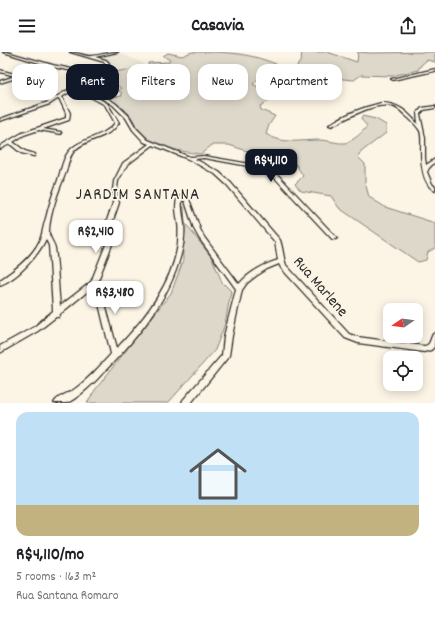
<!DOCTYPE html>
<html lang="en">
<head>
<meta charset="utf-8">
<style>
  body { margin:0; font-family:Dekko,sans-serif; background:#f2f2f2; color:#202124; height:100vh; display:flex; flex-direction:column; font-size:15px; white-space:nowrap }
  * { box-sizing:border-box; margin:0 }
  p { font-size:13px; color:#757577 }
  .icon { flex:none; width:22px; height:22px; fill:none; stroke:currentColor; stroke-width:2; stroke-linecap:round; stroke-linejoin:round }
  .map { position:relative; height:351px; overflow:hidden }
  .side { display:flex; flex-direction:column; background:#fff; flex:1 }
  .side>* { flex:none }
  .top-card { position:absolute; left:12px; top:12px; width:411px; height:36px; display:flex; gap:8px }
  .needle { width:26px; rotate:257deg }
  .controls { position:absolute; left:383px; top:251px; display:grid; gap:8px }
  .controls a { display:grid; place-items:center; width:40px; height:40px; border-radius:8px; background:#fff; box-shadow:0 2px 10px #0003; font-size:20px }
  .price { position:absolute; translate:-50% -34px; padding:0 9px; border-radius:8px; background:#fff; color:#222; font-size:13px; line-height:26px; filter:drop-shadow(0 1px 2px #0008) }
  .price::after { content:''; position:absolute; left:50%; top:24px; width:12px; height:9px; margin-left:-6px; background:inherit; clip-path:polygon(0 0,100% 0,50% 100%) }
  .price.selected { background:#111827; color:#fff }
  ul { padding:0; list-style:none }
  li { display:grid; align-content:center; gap:8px; height:212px; padding:0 16px }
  li span { display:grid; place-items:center; height:124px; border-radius:12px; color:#555 }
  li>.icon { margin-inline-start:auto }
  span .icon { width:72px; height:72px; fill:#fffc; stroke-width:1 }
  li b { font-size:17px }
  .chip { padding:0 14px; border-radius:12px; background:#fff; box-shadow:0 2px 10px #0003; font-size:14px; line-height:36px }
  .chip.selected { background:#111827; color:#fff }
  header { display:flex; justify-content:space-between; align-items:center; height:52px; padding:0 16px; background:#fff; font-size:18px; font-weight:700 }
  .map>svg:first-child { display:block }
  .built { fill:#ece6d7 }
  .green { fill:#ded8ca; stroke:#84827a }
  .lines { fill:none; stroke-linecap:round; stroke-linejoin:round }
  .minor-casing { stroke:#2b2b2b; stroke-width:2.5 }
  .minor { fill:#fcf5e5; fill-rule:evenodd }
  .wall { fill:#aca89d; stroke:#2b2b2b }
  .shaded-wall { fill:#8c8880; stroke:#2b2b2b }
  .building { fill:#c8c3b7; stroke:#2b2b2b }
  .labels { text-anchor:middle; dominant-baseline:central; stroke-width:3.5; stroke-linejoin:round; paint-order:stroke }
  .street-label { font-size:16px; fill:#2b2b2b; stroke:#fcf5e5 }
  .neighbourhood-label { font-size:17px; letter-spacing:1px; fill:#2b2b2b; stroke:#fcf5e5 }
</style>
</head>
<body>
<header><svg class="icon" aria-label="menu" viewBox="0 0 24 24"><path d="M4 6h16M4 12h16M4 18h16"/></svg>Casavia<svg class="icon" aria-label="share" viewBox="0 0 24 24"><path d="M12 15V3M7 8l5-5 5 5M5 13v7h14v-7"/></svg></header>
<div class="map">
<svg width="435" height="351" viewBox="0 0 435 351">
  <rect width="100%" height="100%" fill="#fcf5e5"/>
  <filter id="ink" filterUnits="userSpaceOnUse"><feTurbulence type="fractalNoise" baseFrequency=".025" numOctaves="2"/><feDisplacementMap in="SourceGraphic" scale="8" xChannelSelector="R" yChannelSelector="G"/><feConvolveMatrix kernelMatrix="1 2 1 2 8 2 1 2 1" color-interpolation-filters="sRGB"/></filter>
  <g filter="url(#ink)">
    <polygon class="built" points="120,1 145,12 114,21 107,16 111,10 96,6"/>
    <g class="green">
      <path d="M192,0C224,0 246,0 276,12L277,16L267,19L268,23L258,27L253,32L265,40L271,48L260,54L261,58L275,64L269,73L266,82C284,93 300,88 320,88C328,88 338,92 345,91C353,89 363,80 367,74L361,67L362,64L376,67L386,73V81L361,100L358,105L365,112V130L369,145L385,155L435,171V196L428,200L426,208L418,210L339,156L331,144L301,139L295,132L303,124L295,111L284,105H265L229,93H212L201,102C185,100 144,94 136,78C135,76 136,74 135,72C130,59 117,51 106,46L122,44L121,40L114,38L121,37L120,35L104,31L103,28L109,21L149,14L148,11L169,10L170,8L163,4L168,1L182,4Z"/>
      <polygon points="302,0 327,0 357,10 358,0 371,1 435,0 435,10 427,8 422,12 418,18 392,24 361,23 354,28 332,26 322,21 312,24 294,19 301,8"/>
      <polygon points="182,154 184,155 185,171 212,206 222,230 231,239 225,272 215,298 168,351 87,351 95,338 171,241 183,209"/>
    </g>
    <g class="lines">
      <defs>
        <g id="minor">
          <path d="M3,0H7L53,13L96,22L105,14V11L104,10L70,0C77,0 85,5 92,4C101,3 109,0 118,0L95,5L106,8L109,11V14L98,24L87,32L93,38L115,51L129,64L136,76L148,88L190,105L204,104L262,114L279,124L336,185L337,186L336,187H332L275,126L259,116L204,106L195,107L219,120L231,131L280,188C283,196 283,205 286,213L349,282L358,285L424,294C431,293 430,287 433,282L435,281L434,295L431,298L424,300L358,291L345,286L281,216L279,212L267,217L256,224L247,231L242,238L232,284L229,304L191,351H182L183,348L222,303L224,284L236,237L199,186L194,177L185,149L182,148C181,156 183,163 184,172C185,181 184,192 181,202C169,250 135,288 102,322C95,330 75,349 66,351C63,351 58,351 54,351C57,345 66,342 72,339C87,329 99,315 111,302L97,244L93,235L60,262L59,265H56L38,279L0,301V294L34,275L53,259L49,194L46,187C38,204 17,227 0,233V228C15,218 31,206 39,190C43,182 43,174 46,166C49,153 53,141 58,128C60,121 63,108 67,102C78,85 103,87 115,71L105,53L83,41V39L87,35L85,33L68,41L62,45L70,61L69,68L43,77L61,80V82L39,78L24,83L13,90L25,99L35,102V104H33L21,101L10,92L0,97V94L22,81L66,66V61L59,46L50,52L0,69V67L48,50L66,39L84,31L94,23L52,15L0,31V29L15,24L0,20V18L18,23L49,14ZM88,37L91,40L113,53L126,66L133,78L144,90L149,92L123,111L114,129L113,137V151L106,171L107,190L91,230L60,254C58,235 58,215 55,196C54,190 48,185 49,179C50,160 59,138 66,120C68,113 69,104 75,98C89,85 107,88 119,71L107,51L86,40ZM153,93L188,107L215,122L227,133L275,190L278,208C263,213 249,220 239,232L204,185L200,177L189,147L185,144L178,145C174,154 177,163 178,172C179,178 178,185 178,191C173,231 144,268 117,296L103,244L97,231L113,190L112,171L119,151L117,137L118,129L127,113Z"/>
          <polygon points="435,17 435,19 393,28 391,27"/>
          <path d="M381,51C399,51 407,60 418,72L417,61L422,56L435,54V56L424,58L420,62L425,86V106L426,113L435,107V110L429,116L427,120L432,132L435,135V139C422,132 421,111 421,98C421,92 422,85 420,79C417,74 410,67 405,63C401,59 396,54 390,54C373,51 348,66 332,74L329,73C343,63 364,55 381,51Z"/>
        </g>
      </defs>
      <use href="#minor" class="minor-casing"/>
      <use href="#minor" class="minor"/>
    </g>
    <polygon class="wall" points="74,21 90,24 83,30 76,28"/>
    <polygon class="shaded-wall" points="88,17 90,24 83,30 81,22"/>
    <polygon class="building" points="83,16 88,17 81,22 74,21"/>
  </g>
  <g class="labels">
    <g class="street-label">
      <text transform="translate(320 235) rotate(49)">Rua Marlene</text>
    </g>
    <g class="neighbourhood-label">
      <text x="138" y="144">JARDIM SANTANA</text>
    </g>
  </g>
</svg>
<div class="controls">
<a><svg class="needle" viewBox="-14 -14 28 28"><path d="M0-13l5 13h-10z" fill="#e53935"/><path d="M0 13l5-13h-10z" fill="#757577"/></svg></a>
<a><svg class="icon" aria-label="locate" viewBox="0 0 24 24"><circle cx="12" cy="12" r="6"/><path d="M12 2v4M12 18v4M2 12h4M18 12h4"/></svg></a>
</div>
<b class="price selected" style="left:271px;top:131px">R$4,110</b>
<b class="price" style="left:96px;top:202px">R$2,410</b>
<b class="price" style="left:115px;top:263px">R$3,480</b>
<div class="top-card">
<a class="chip">Buy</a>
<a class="chip selected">Rent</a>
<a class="chip">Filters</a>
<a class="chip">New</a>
<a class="chip">Apartment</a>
</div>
</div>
<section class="side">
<ul>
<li><span style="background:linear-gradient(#bfe0f5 75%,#c2b280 0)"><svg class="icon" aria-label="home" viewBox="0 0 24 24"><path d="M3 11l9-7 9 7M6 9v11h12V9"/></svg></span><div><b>R$4,110/mo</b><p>5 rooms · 163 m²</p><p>Rua Santana Romaro</p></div></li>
</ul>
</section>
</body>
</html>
